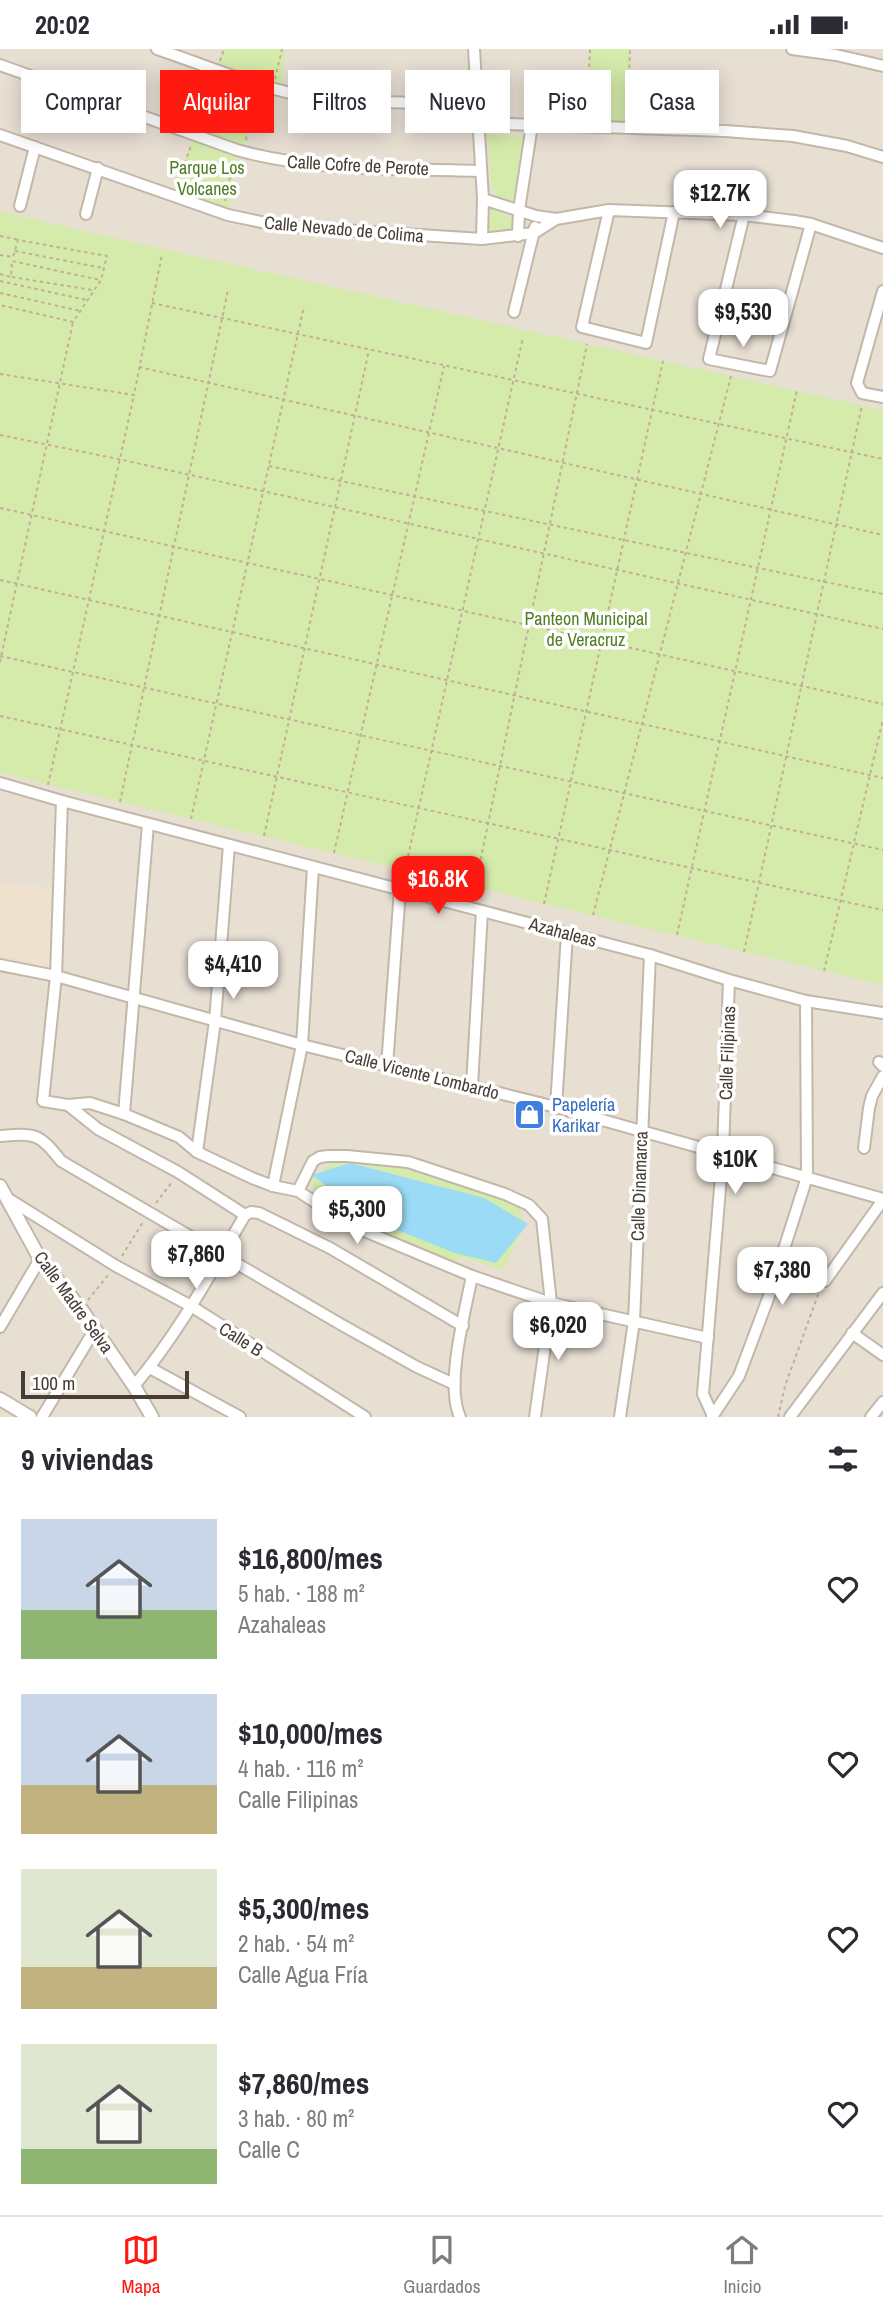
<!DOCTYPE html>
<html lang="es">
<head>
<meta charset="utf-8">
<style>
  body { margin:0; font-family:"Archivo Narrow",sans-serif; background:#f2f2f3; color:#2b2b33; height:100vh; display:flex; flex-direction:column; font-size:26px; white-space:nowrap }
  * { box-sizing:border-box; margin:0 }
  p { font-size:23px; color:#7c7c81 }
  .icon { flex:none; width:38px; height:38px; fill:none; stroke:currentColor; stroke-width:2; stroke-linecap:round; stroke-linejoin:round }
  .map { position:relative; height:1368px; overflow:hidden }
  .drawer { display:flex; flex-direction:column; background:#fff; flex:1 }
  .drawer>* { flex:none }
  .guide { position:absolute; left:21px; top:21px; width:842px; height:63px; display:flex; gap:14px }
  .scale { position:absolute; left:21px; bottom:18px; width:168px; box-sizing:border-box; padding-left:7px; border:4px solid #473d34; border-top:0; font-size:19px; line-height:24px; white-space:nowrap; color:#473d34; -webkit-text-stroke:5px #fff; paint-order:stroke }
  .price { position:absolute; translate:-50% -60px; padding:0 16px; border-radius:14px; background:#fff; color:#222; font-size:23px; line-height:46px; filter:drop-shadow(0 2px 4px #0008) }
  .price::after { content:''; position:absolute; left:50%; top:42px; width:21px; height:16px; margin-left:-10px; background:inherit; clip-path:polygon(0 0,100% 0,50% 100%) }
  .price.active { background:#ff1a11; color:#fff }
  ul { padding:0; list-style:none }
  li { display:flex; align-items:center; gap:21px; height:175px; padding:0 21px }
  li span { display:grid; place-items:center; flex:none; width:196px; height:140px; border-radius:0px; color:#555 }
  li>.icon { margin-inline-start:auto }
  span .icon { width:84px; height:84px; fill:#fffc; stroke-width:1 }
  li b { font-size:30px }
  h2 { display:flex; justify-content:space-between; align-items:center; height:84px; padding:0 21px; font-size:30px }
  .chip { padding:0 24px; border-radius:0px; background:#fff; box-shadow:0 4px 18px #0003; font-size:24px; line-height:63px }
  .chip.active { background:#ff1a11; color:#fff }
  .status { display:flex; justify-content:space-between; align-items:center; height:49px; padding:0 35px; background:#fff; direction:ltr }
  .status svg { height:19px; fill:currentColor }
  .dock { display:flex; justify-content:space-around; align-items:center; height:98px; border-top:2px solid #e1e1e2; background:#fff; font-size:19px; color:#7c7c81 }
  .dock a { display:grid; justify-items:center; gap:4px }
  .dock .active { color:#ff1a11 }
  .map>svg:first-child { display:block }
  .residential { fill:#e8dfd3 }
  .education { fill:#eee1ce }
  .green { fill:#d5ebab }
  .water { fill:#9cdbf5 }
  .shadow { fill:#0003 }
  .building { fill:#d9cbbd; stroke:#d2bfac; stroke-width:2 }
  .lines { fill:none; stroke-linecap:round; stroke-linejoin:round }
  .minor-casing { stroke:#c3b7aa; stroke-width:14 }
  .tertiary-casing { stroke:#c3b7aa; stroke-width:16 }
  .path { stroke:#c3ae97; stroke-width:2; stroke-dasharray:3.5 3.5; stroke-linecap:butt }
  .minor { stroke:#fff; stroke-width:10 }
  .tertiary { stroke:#fff; stroke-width:12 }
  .labels { text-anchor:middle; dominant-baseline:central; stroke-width:7; stroke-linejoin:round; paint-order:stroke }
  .street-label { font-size:18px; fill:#473d34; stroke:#fff }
  .park-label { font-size:18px; fill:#4f7d23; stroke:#fff }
  .shop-label { font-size:18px; fill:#366cbe; stroke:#fff; text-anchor:start }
</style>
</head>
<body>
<div class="status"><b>20:02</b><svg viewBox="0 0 49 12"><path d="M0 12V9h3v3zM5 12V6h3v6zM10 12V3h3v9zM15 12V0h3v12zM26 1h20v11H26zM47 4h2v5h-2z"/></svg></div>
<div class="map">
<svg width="883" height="1368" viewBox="0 0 883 1368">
  <rect width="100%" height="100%" fill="#f4eee5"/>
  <rect class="residential" x="0" y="0" width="883" height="1368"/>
  <polygon class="education" points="0,834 54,839 51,918 0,907"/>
  <g class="green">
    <polygon points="224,0 285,0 282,34 254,44 248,85 243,102 237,101 228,166 173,147"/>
    <polygon points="590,0 630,0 631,81 586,79"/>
    <polygon points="487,86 524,87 517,154 500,150 491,136"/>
    <polygon points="491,159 515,170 514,185 486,185"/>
    <polygon points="0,162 127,192 883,361 883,936 0,724"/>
    <polygon points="374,1106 507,1147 518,1156 525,1175 503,1221 462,1208 447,1216 317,1160 312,1129 341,1108"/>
  </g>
  <polygon class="water" points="350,1114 484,1149 528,1175 496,1214 455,1204 369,1170 312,1126"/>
  <polygon class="shadow" points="792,1217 816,1242 813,1245 784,1232"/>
  <polygon class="building" points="792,1215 823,1229 817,1243 786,1229"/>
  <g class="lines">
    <defs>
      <g id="minor">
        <path d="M157,0C202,15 248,35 295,45C350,55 418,53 476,56"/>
        <polyline points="474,0 483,150 482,190"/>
        <polyline points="792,0 836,6 883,17"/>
        <path d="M0,16L237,101C315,123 399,119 480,122"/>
        <polyline points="477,74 725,82 793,87 847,97 883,108"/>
        <polyline points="0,86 228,166 280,177 482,190 534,184 556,170"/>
        <polyline points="483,150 536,167 556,170 609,161 744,166 794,172 811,175 883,199"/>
        <polyline points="20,157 35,98"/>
        <polyline points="609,161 582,278 646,294 674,163"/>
        <polyline points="86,165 98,119"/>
        <polyline points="744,166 709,310 770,322 811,175"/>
        <polyline points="518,187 519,161 532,76"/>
        <polyline points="883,242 857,334 862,344 883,348"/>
        <polyline points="514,263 535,178"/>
        <polyline points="0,734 62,752 650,906 729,931 806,952 883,964"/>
        <polyline points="62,752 56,927 43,1052 68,1056 98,1080 178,1123 245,1166"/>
        <polyline points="0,916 56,927 302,996 556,1058 883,1150"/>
        <polyline points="879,1013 883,1017"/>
        <polyline points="387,1017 400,841"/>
        <polyline points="472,1037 482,862"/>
        <polyline points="68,1056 90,1054 124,1065 179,1088 197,1103 252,1129 273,1137 298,1142 350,1176 472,1227 551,1254 708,1289"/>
        <polyline points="556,1058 567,885"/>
        <polyline points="124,1065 148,775"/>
        <path d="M0,1087C35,1084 39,1084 61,1112L342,1276L417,1318L454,1335"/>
        <polyline points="864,1099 869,1059 872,1047 883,1027"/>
        <polyline points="197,1103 215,972 229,796"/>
        <polyline points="273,1137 302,996 313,818"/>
        <polyline points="298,1142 313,1112 320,1108 328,1107 347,1107 408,1113 505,1145 529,1156 542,1170 551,1254 535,1368"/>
        <polyline points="7,1149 116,1217 191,1257 365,1368"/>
        <polyline points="245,1166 251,1163 259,1164 330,1199 463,1277"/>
        <polyline points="825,1232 883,1151"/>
        <polyline points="0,1278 40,1210"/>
        <polyline points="852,1284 883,1306"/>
        <polyline points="150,1319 240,1368"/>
        <path d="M134,1337C178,1285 211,1224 245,1166"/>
        <polyline points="713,1367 703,1345 723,1103 729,931"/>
        <polyline points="42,1368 95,1280"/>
        <path d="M460,1368C445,1336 465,1263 472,1227"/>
        <polyline points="620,1368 634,1272 650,906"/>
        <polyline points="712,1368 739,1327 769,1247 807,1128 806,952"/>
        <polyline points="790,1368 883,1244"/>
        <polyline points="871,1368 883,1353"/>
      </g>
      <g id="tertiary">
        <polyline points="0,1137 40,1210 81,1260 134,1337 152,1368"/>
        <polyline points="0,1350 30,1368"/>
      </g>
    </defs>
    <use href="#minor" class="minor-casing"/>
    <use href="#tertiary" class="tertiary-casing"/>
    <g class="path">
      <polyline points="220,12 224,0"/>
      <polyline points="275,30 282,0"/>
      <polyline points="587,67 590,0"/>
      <polyline points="628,68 630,0"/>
      <polyline points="198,75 214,31"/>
      <polyline points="246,91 253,45"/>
      <polyline points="177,134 191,97"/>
      <polyline points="225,152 233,113"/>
      <polyline points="0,187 20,191"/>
      <polyline points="15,202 103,219"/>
      <polyline points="0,206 13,208 18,191 107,207 101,231 73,273 0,256"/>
      <polyline points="0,225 11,228 12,212 100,231"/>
      <polyline points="12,228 92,241"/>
      <polyline points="0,232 87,251"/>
      <polyline points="0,244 81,262"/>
      <polyline points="152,254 883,410"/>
      <polyline points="139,318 883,486"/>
      <polyline points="0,325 134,346 162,205"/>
      <polyline points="0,386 123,411 883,580"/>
      <polyline points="269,417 883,545"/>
      <polyline points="0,459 883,655"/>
      <polyline points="0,531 883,729"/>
      <polyline points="0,607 883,801"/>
      <polyline points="0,613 73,273"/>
      <polyline points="0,667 883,861"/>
      <polyline points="48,736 134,346"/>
      <polyline points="120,753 228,241"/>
      <polyline points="191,770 304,257"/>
      <polyline points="264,787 369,301"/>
      <polyline points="334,804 444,317"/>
      <polyline points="405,821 523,288"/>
      <polyline points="475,838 587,295"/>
      <polyline points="544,855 663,312"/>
      <polyline points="593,866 731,327"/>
      <polyline points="677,886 797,341"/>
      <polyline points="744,903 862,356"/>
      <polyline points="824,922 883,670"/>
      <polyline points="156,1154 172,1133"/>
      <polyline points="122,1207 143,1173"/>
      <polyline points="88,1251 109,1225"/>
      <polyline points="778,1368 785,1337 819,1243"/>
    </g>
    <use href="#minor" class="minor"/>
    <use href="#tertiary" class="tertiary"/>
  </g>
  <defs>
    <symbol id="shop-square" viewBox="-11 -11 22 22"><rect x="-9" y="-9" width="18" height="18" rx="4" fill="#3f7fe0" stroke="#fff"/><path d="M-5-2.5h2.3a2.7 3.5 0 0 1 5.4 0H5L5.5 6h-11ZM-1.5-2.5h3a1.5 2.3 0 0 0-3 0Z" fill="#fff"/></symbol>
  </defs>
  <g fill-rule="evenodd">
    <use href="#shop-square" x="512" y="1048" width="35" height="35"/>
  </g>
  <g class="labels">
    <g class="street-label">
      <text transform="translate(358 116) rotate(3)">Calle Cofre de Perote</text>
      <text transform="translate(344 180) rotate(5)">Calle Nevado de Colima</text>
      <text transform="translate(563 883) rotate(15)">Azahaleas</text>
      <text transform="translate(727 1004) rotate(-88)">Calle Filipinas</text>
      <text transform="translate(422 1025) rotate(14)">Calle Vicente Lombardo</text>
      <text transform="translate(639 1137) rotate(-88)">Calle Dinamarca</text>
      <text transform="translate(74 1253) rotate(54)">Calle Madre Selva</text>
      <text transform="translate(241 1290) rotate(32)">Calle B</text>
    </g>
    <g class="park-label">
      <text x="207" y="118">Parque Los<tspan x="207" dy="21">Volcanes</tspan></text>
      <text x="586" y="569">Panteon Municipal<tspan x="586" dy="21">de Veracruz</tspan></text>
    </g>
    <g class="shop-label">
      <text x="552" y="1055">Papelería<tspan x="552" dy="21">Karikar</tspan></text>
    </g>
  </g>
</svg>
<div class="scale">100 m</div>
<b class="price" style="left:720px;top:181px">$12.7K</b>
<b class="price" style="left:743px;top:300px">$9,530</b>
<b class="price active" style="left:438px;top:867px">$16.8K</b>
<b class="price" style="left:233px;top:952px">$4,410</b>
<b class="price" style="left:735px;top:1147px">$10K</b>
<b class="price" style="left:357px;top:1197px">$5,300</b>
<b class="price" style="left:196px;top:1242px">$7,860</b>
<b class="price" style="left:782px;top:1258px">$7,380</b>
<b class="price" style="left:558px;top:1313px">$6,020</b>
<div class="guide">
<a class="chip">Comprar</a>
<a class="chip active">Alquilar</a>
<a class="chip">Filtros</a>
<a class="chip">Nuevo</a>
<a class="chip">Piso</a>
<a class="chip">Casa</a>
</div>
</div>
<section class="drawer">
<h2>9 viviendas<svg class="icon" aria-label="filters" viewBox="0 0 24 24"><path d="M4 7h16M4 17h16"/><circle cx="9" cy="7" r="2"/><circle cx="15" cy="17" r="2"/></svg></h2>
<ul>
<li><span style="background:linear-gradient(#c9d6e8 65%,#8fb573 0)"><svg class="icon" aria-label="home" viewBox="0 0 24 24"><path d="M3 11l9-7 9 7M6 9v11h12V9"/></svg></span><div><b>$16,800/mes</b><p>5 hab. · 188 m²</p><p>Azahaleas</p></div><svg class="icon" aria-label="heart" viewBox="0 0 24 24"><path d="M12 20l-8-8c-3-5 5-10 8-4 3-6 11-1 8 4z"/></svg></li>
<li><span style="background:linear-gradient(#c9d6e8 65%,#c2b280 0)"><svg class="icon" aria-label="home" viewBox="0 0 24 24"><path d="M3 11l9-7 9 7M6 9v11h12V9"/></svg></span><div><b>$10,000/mes</b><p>4 hab. · 116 m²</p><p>Calle Filipinas</p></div><svg class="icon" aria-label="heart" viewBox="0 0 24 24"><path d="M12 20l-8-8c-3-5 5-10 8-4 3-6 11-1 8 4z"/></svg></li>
<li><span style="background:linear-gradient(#dfe7d0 70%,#c2b280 0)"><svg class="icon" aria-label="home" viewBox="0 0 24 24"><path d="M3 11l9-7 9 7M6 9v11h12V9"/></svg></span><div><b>$5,300/mes</b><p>2 hab. · 54 m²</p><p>Calle Agua Fría</p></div><svg class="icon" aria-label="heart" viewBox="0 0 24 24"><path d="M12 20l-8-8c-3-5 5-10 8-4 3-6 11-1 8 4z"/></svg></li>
<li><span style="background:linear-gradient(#dfe7d0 75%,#8fb573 0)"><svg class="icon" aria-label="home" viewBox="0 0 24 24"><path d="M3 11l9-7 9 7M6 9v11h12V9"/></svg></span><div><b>$7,860/mes</b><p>3 hab. · 80 m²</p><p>Calle C</p></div><svg class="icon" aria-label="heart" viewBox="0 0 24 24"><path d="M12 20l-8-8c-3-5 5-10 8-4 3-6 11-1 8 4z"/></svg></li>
</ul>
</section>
<nav class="dock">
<a class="active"><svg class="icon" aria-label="map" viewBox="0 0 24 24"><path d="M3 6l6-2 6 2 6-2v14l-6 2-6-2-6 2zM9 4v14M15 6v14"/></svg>Mapa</a>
<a><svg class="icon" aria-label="saved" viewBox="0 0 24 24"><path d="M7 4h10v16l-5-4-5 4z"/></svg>Guardados</a>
<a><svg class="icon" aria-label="home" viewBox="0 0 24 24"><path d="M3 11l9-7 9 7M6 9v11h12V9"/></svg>Inicio</a>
</nav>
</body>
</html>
